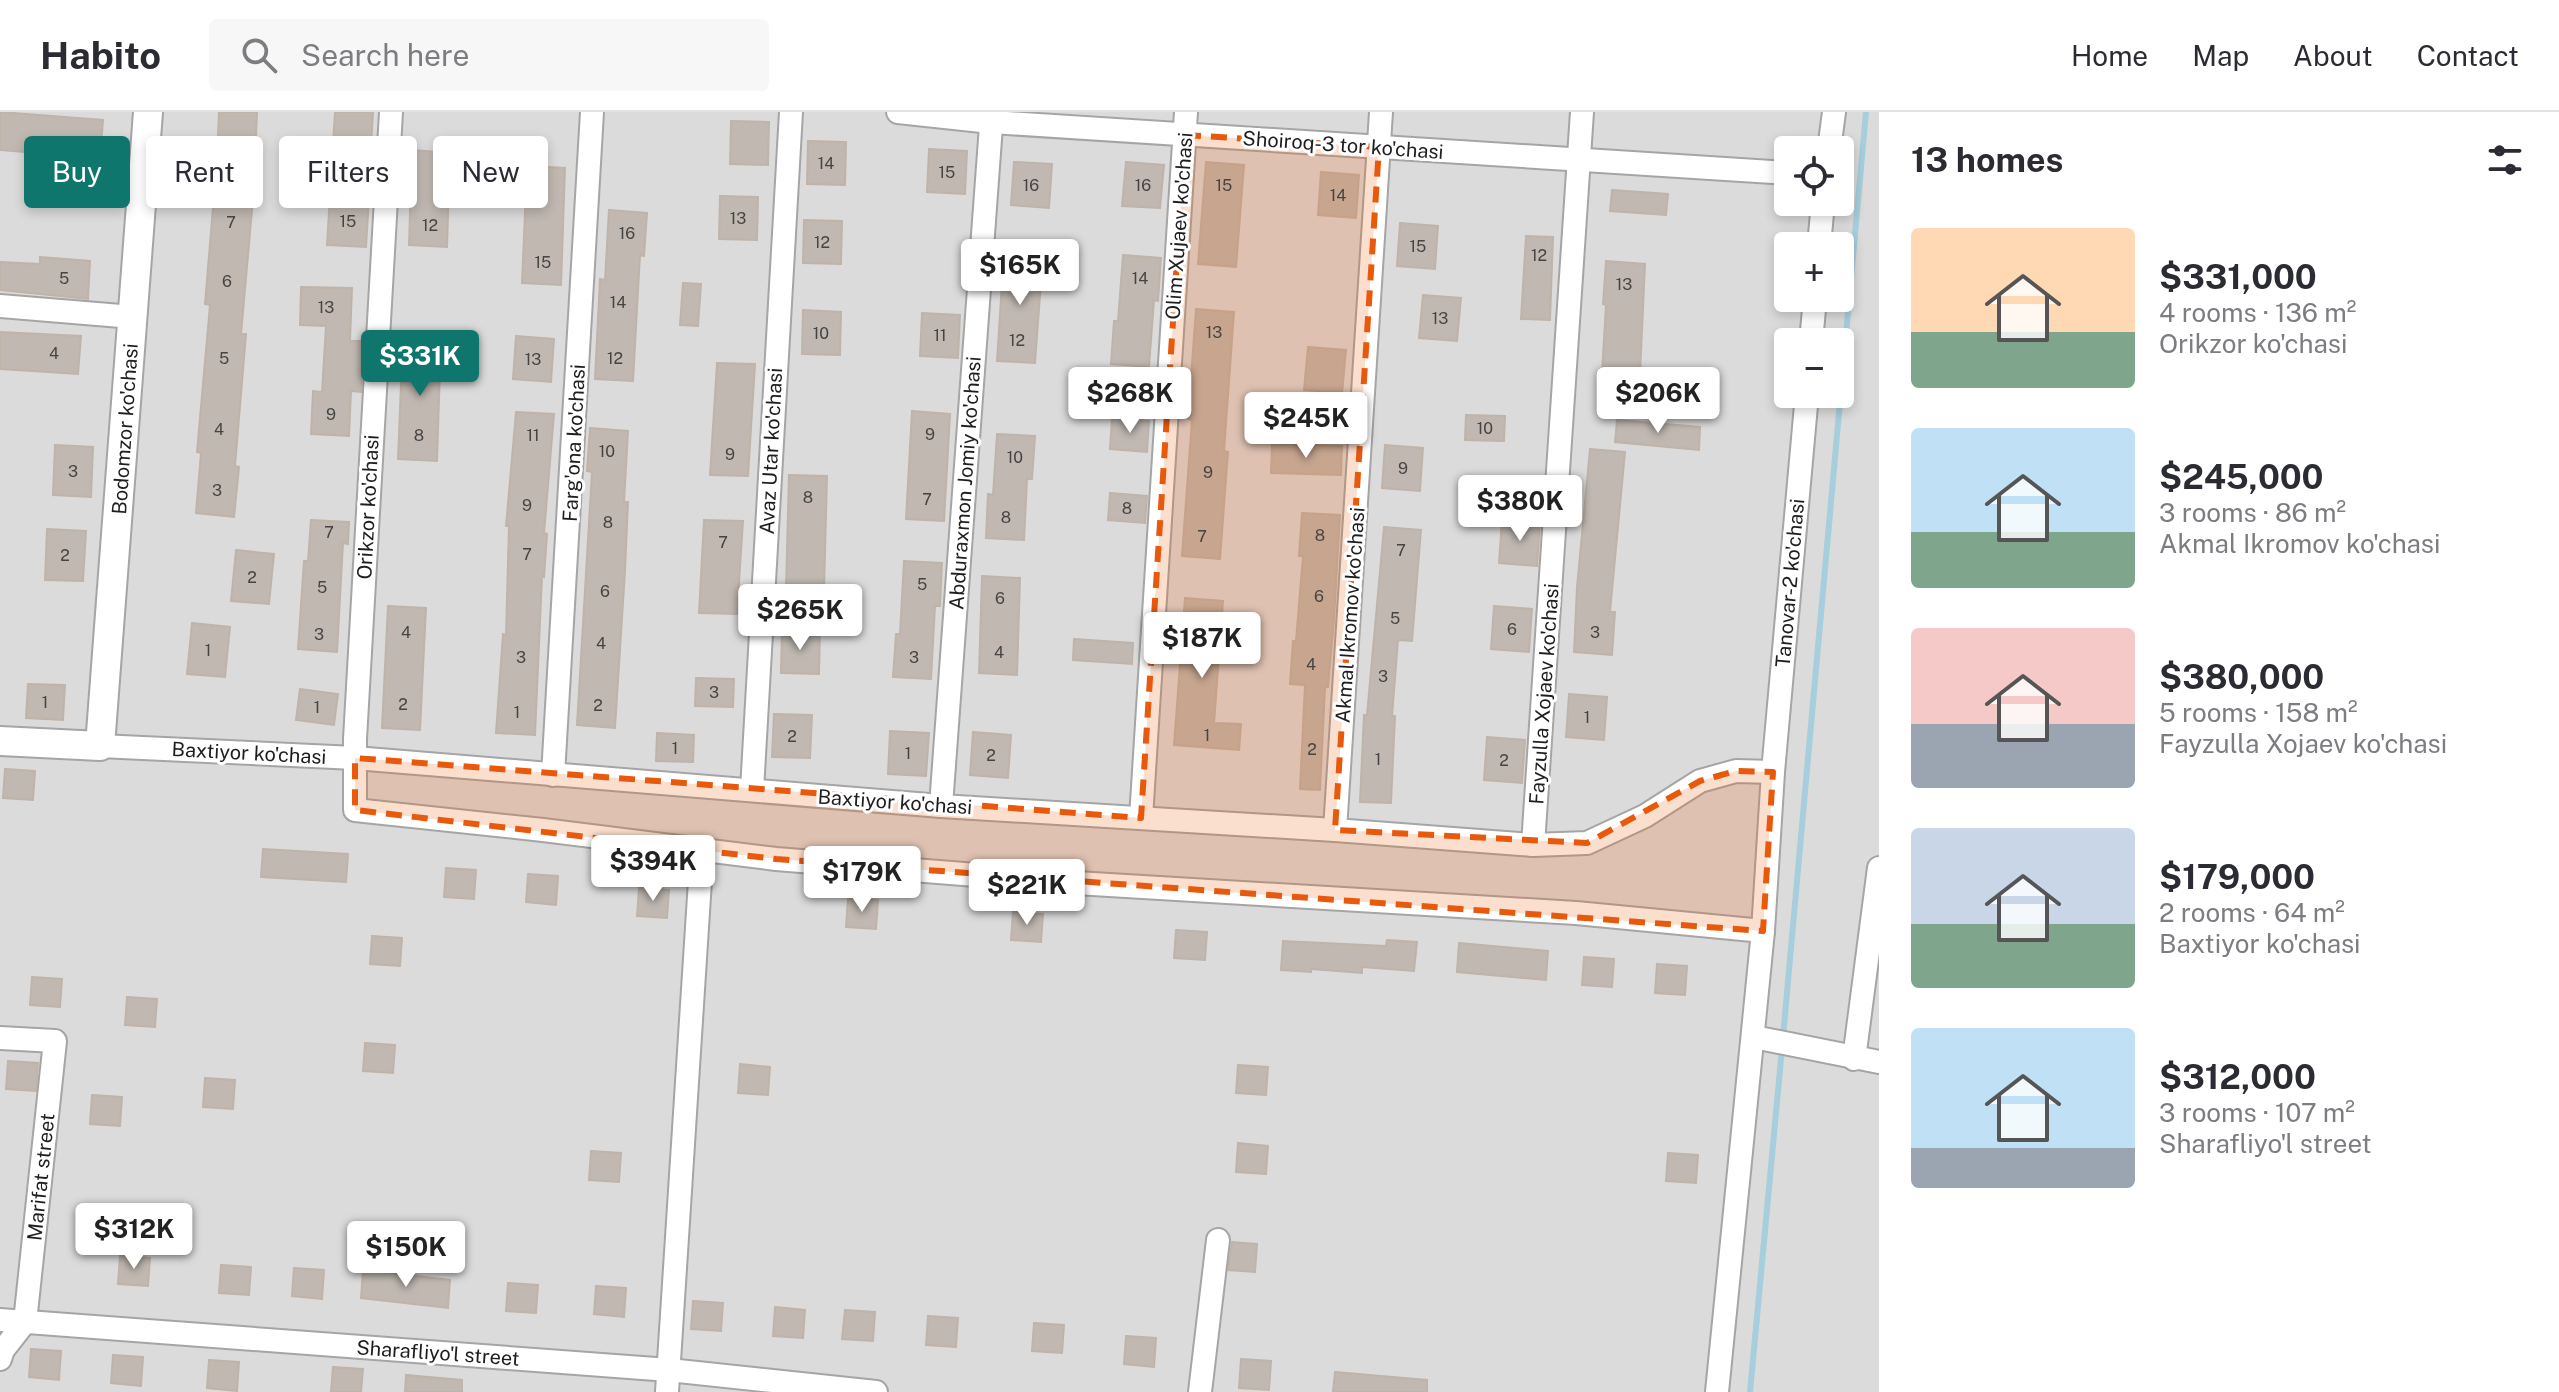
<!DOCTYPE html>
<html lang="en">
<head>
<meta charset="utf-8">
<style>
  body { margin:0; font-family:"Public Sans",sans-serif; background:#f7f7f7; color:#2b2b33; height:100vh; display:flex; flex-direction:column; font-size:30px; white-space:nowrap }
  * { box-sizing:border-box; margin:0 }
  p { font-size:26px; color:#7c7c81 }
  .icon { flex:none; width:44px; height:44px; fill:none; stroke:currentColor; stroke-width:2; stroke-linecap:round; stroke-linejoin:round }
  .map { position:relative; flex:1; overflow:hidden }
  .panel { display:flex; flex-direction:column; background:#fff; width:680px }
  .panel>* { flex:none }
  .guide { position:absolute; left:24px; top:24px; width:760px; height:72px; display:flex; gap:16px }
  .buttons { position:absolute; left:1774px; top:24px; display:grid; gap:16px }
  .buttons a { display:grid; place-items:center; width:80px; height:80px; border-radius:8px; background:#fff; box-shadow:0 4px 12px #0003; font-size:40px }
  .price { position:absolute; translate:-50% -68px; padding:0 18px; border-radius:8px; background:#fff; color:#222; font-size:26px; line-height:52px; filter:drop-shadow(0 2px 4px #0008) }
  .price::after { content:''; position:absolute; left:50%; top:48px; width:24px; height:18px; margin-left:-12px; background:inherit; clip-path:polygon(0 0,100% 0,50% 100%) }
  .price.active { background:#0f766e; color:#fff }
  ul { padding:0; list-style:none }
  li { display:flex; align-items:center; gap:24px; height:200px; padding:0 32px }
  li span { display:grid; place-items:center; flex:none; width:224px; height:160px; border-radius:8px; color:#555 }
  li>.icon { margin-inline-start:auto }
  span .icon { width:96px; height:96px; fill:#fffc; stroke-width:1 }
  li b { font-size:34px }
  h2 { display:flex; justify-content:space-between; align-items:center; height:96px; padding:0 32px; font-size:34px }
  .chip { padding:0 28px; border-radius:8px; background:#fff; box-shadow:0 4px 12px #0003; font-size:28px; line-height:72px }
  .chip.active { background:#0f766e; color:#fff }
  header { display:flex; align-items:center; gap:48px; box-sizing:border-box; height:112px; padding:0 40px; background:#fff; border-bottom:2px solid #e1e1e2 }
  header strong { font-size:38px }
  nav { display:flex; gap:44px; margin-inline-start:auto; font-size:28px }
  .search { width:560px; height:72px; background:#f7f7f7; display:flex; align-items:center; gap:20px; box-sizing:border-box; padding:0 28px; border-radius:8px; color:#7c7c81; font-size:30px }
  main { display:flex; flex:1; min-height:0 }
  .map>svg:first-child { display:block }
  .residential { fill:#dcdbdb; fill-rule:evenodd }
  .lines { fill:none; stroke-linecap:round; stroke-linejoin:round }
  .stream { stroke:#a6cedc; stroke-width:6 }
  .building { fill:#c0b8b1; stroke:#c0b3a8; stroke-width:2 }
  .minor-casing { stroke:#a5a5a5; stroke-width:26 }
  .tertiary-casing { stroke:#a5a5a5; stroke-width:32 }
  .minor { stroke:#fff; stroke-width:22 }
  .tertiary { stroke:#fff; stroke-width:28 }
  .marked { fill:#e8590c; fill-opacity:0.2; stroke:#e8590c; stroke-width:6; stroke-dasharray:16 10; stroke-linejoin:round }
  .labels { text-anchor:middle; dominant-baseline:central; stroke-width:6; stroke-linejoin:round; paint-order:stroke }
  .number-label { font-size:16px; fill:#464443 }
  .street-label { font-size:20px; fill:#1e1e1e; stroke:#fff }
</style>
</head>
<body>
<header>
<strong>Habito</strong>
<div class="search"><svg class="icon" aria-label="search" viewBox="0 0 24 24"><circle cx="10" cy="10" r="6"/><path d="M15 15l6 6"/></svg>Search here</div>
<nav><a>Home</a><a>Map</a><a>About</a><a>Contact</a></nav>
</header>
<main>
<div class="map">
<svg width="1879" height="1280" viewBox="0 0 1879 1280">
  <rect width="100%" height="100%" fill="#efece5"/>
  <path class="residential" d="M0,0H1879V1280H0ZM1788,38H1840V90H1788ZM1788,134H1840V186H1788ZM1788,230H1840V282H1788Z"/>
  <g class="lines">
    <g class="stream">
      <polyline points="1783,925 1866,0"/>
      <polyline points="1750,1280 1782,936"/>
    </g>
  </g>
  <g class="building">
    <polygon points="0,0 103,8 100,46 0,38"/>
    <polygon points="219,0 257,0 255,49 217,47"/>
    <polygon points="335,0 373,0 370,50 332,48"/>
    <polygon points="731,9 769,10 768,53 730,52"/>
    <polygon points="808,29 846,30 845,73 807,72"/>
    <polygon points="929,37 967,39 965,82 927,80"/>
    <polygon points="412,38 450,41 447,135 409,133"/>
    <polygon points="1014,50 1052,52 1049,96 1011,93"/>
    <polygon points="1126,50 1164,53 1160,96 1122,94"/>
    <polygon points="1206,50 1244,53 1236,155 1198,152"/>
    <polygon points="527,54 565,56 561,173 522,171"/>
    <polygon points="1321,60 1359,63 1356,106 1318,103"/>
    <polygon points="1612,78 1668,82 1666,103 1610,99"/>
    <polygon points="214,83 253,87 241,222 246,222 235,354 239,355 234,405 196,401 201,341 197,340 210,193 205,192"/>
    <polygon points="330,83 369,85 366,135 327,133"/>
    <polygon points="720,84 758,85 757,128 719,127"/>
    <polygon points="609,98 647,101 644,144 640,143 633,269 595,267 600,167 605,168"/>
    <polygon points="804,108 842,109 841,152 803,151"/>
    <polygon points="1400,111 1438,114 1435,157 1397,154"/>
    <polygon points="1526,124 1553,125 1550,208 1521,207"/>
    <polygon points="1004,140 1043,142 1035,251 997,249"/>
    <polygon points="1123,143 1161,146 1158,189 1154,188 1149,255 1111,252 1114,209 1118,209"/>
    <polygon points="40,145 90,149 88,187 0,178 0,150 40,152"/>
    <polygon points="1606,149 1645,152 1640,262 1602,260 1606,193 1603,192"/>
    <polygon points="683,171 701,172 698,214 680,213"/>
    <polygon points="301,175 352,176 350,229 363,229 361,280 351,279 349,324 311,322 313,279 322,280 326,214 300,213"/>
    <polygon points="1423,183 1461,186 1457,229 1419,226"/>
    <polygon points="1196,197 1234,200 1224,339 1228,340 1220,447 1182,444 1192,308 1188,307"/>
    <polygon points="803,198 841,200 840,243 802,242"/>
    <polygon points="922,201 960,203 958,246 920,244"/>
    <polygon points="0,220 81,224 78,262 0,257"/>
    <polygon points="403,223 441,225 437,349 398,347"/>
    <polygon points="516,224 554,227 551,270 513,267"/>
    <polygon points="1308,235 1346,238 1342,281 1304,278"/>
    <polygon points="717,251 755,252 748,364 710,363"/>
    <polygon points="912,299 950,302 944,409 906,407"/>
    <polygon points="516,300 554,302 544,421 547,422 544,465 542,464 535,623 496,621 503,522 506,523 509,414 506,414"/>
    <polygon points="1466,303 1505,304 1504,329 1465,328"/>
    <polygon points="1112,306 1149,309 1147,340 1110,337"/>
    <polygon points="1617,308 1700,315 1699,338 1615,330"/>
    <polygon points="590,316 628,319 624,390 628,390 625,459 615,616 577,613 592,360 587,359"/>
    <polygon points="997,322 1035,324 1032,367 1027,367 1024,428 986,426 988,382 993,383"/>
    <polygon points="1272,332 1342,334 1341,363 1271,361"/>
    <polygon points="55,333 93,335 91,385 53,383"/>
    <polygon points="1385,333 1423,336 1420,379 1382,376"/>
    <polygon points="1590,337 1625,340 1610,500 1615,500 1612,543 1574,540 1577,475"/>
    <polygon points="789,363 827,364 824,478 786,477"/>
    <polygon points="1110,381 1147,384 1145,411 1108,408"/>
    <polygon points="1302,401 1340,403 1334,507 1328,575 1325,575 1320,678 1300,677 1305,573 1290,572 1293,529 1296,529 1303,444 1299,444"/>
    <polygon points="311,408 349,410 348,432 343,431 337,540 298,537 304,449 308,449"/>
    <polygon points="704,408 743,409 737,502 699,501"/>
    <polygon points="1502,408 1540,411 1537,454 1499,451"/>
    <polygon points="1384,415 1421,418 1412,529 1398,528 1392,604 1395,604 1391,691 1360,690 1364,603 1367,603"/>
    <polygon points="47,417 86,419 83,469 45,468"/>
    <polygon points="236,438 274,442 269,492 231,489"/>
    <polygon points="904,449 942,451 940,494 935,494 931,567 893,565 896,522 900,522"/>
    <polygon points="982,464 1020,466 1017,563 979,561"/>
    <polygon points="1185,486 1223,489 1214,611 1241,612 1239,638 1174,633"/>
    <polygon points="388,494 426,496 420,618 382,616"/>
    <polygon points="1494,494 1532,497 1529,540 1491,537"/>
    <polygon points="192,511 230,515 225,565 187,562"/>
    <polygon points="782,517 820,518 819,562 781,561"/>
    <polygon points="1074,527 1133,531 1132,552 1073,548"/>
    <polygon points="696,566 734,567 733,595 695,594"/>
    <polygon points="28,572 65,573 63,608 26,606"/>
    <polygon points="300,577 338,582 334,613 296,608"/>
    <polygon points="1569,582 1607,585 1604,628 1566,625"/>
    <polygon points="774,602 812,603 810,646 772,645"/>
    <polygon points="890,619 929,621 926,664 888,662"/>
    <polygon points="973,620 1011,623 1008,666 970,663"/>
    <polygon points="657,621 694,623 693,650 656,649"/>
    <polygon points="1487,625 1525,628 1522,671 1484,668"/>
    <polygon points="5,657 35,659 33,688 3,686"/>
    <polygon points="263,737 348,742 346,770 261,765"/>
    <polygon points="446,756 476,758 474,787 444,785"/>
    <polygon points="528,762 558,764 556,793 526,790"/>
    <polygon points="639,776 669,778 667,806 637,804"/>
    <polygon points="848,786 878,788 876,817 846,815"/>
    <polygon points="1013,800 1043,802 1041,830 1011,828"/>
    <polygon points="1176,818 1207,820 1205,848 1174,846"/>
    <polygon points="372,824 402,826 400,854 370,852"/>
    <polygon points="1387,828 1417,830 1414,859 1362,855 1362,861 1311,857 1311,860 1281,858 1283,829 1386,834"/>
    <polygon points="1459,831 1548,839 1546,868 1457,860"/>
    <polygon points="1584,845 1614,847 1612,875 1582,873"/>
    <polygon points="1657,852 1687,854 1685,883 1655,881"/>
    <polygon points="32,865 62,867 60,895 30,893"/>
    <polygon points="127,885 157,887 155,915 125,913"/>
    <polygon points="365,931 395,933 393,961 363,959"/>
    <polygon points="8,949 38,951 36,979 6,977"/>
    <polygon points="740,952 770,955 768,983 738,981"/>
    <polygon points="1238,953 1268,955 1266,983 1236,981"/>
    <polygon points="205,966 235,968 233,997 203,995"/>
    <polygon points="92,983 122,985 120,1014 90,1012"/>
    <polygon points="1238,1031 1268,1034 1266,1062 1236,1060"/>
    <polygon points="591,1039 621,1041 619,1070 589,1068"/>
    <polygon points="1668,1041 1698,1043 1696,1071 1666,1069"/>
    <polygon points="1232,1130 1257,1132 1255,1160 1228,1158"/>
    <polygon points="120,1144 150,1146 148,1174 118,1172"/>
    <polygon points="221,1153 251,1155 249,1183 219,1181"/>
    <polygon points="294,1156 324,1158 322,1187 292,1184"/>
    <polygon points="363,1158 450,1168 448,1196 361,1186"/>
    <polygon points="508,1171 538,1173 536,1201 506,1199"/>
    <polygon points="596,1174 626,1176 624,1205 594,1202"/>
    <polygon points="693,1189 723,1191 721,1219 691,1217"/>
    <polygon points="775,1195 805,1198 803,1226 773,1224"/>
    <polygon points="845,1198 875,1200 873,1229 842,1227"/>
    <polygon points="928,1204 958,1206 956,1235 926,1233"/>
    <polygon points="1034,1211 1064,1213 1062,1241 1032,1239"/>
    <polygon points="1126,1224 1156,1226 1154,1255 1124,1252"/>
    <polygon points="31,1237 61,1239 59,1268 29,1265"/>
    <polygon points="113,1243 143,1245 141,1274 111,1271"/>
    <polygon points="1241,1247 1271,1249 1269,1278 1239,1276"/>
    <polygon points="209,1248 239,1250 237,1279 207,1276"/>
    <polygon points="333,1255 363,1257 361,1280 331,1280"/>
    <polygon points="1335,1260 1427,1268 1427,1280 1333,1280"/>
    <polygon points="406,1263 462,1268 462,1280 405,1280"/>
  </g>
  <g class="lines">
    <defs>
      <g id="minor">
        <polyline points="391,0 355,627 355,698 543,718 776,747 1076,771 1576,801 1763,819"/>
        <polyline points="898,0 991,10 1788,61"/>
        <polyline points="1829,38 1834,0"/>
        <polyline points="1819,134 1823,90"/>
        <polyline points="0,194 133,205"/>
        <polyline points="1811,230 1815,186"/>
        <polyline points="100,634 355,646 941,694 1335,718 1533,733 1587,731 1645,704 1700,669 1736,659 1773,660"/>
        <polyline points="553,663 592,0"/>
        <polyline points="752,678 791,0"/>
        <polyline points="941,694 992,0"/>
        <polyline points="1141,706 1186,0"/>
        <polyline points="1335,718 1381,0"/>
        <polyline points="1533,733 1582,0"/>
        <polyline points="1754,925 1879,950"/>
        <polyline points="0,926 55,929 25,1210 3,1238 0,1247"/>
        <polyline points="1854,947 1879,756"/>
        <polyline points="0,1208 669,1258 876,1280"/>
        <polyline points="667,1280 702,738"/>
        <polyline points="1200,1280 1218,1128"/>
        <polyline points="1717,1280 1763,819 1773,660 1807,282"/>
      </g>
      <polyline id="tertiary" points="0,629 100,634 148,0"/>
    </defs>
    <use href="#minor" class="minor-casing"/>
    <use href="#tertiary" class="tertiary-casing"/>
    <use href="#minor" class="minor"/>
    <use href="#tertiary" class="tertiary"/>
  </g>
  <path class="marked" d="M1185,23L1379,35L1335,718L1587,731L1700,669L1736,659L1773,660L1763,819L776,747L355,698V646L1141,706Z"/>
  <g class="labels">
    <g class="number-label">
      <text x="826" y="51">14</text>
      <text x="947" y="60">15</text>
      <text x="1031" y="73">16</text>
      <text x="1143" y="73">16</text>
      <text x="1224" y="73">15</text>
      <text x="1338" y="83">14</text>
      <text x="738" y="106">13</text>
      <text x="348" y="109">15</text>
      <text x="231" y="110">7</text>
      <text x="430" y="113">12</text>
      <text x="627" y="121">16</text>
      <text x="822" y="130">12</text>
      <text x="1418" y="134">15</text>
      <text x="1539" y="143">12</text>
      <text x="543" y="150">15</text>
      <text x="64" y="166">5</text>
      <text x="1140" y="166">14</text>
      <text x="227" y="169">6</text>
      <text x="1624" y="172">13</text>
      <text x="618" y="190">14</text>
      <text x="326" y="195">13</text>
      <text x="1440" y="206">13</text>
      <text x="1214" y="220">13</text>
      <text x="821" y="221">10</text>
      <text x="940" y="223">11</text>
      <text x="1017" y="228">12</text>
      <text x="54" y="241">4</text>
      <text x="224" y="246">5</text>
      <text x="615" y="246">12</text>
      <text x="533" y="247">13</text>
      <text x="331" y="302">9</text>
      <text x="1485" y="316">10</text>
      <text x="219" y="317">4</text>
      <text x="930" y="322">9</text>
      <text x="419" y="323">8</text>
      <text x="533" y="323">11</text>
      <text x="607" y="339">10</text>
      <text x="730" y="342">9</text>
      <text x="1015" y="345">10</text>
      <text x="1403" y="356">9</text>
      <text x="73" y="359">3</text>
      <text x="1208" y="360">9</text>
      <text x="217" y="378">3</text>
      <text x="808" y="385">8</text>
      <text x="927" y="387">7</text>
      <text x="527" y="393">9</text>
      <text x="1127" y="396">8</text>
      <text x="1006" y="405">8</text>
      <text x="608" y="410">8</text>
      <text x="329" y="420">7</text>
      <text x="1320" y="423">8</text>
      <text x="1202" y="424">7</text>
      <text x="723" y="430">7</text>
      <text x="1401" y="438">7</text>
      <text x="527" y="442">7</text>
      <text x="65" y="443">2</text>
      <text x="252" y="465">2</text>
      <text x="922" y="472">5</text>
      <text x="322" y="475">5</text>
      <text x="605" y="479">6</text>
      <text x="1319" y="484">6</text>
      <text x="1000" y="486">6</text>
      <text x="1395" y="506">5</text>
      <text x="1512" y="517">6</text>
      <text x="406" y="520">4</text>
      <text x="1595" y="520">3</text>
      <text x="319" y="522">3</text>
      <text x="601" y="531">4</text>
      <text x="208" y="538">1</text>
      <text x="999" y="540">4</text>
      <text x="521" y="545">3</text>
      <text x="914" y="545">3</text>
      <text x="1311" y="552">4</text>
      <text x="1383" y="564">3</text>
      <text x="714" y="580">3</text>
      <text x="45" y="590">1</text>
      <text x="403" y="592">2</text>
      <text x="598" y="593">2</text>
      <text x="317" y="595">1</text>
      <text x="517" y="600">1</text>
      <text x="1587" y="605">1</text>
      <text x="1207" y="623">1</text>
      <text x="792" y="624">2</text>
      <text x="675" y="636">1</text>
      <text x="1312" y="637">2</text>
      <text x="908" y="641">1</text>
      <text x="991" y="643">2</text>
      <text x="1378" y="647">1</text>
      <text x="1504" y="648">2</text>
    </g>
    <g class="street-label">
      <text transform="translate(1343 33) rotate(4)">Shoiroq-3 tor ko'chasi</text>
      <text transform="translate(1179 114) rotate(-86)">Olim Xujaev ko'chasi</text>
      <text transform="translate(125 317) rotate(-86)">Bodomzor ko'chasi</text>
      <text transform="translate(574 331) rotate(-87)">Farg'ona ko'chasi</text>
      <text transform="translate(771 339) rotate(-87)">Avaz Utar ko'chasi</text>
      <text transform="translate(965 371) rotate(-86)">Abduraxmon Jomiy ko'chasi</text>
      <text transform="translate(368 395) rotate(-87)">Orikzor ko'chasi</text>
      <text transform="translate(1790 471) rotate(-85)">Tanovar-2 ko'chasi</text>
      <text transform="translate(1350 503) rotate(-86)">Akmal Ikromov ko'chasi</text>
      <text transform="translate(1544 582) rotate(-86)">Fayzulla Xojaev ko'chasi</text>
      <text transform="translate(249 641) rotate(3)">Baxtiyor ko'chasi</text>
      <text transform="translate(895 690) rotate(4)">Baxtiyor ko'chasi</text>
      <text transform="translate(41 1065) rotate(-84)">Marifat street</text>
      <text transform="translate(438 1241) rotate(4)">Sharafliyo'l street</text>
    </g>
  </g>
</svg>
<div class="buttons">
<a><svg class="icon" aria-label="locate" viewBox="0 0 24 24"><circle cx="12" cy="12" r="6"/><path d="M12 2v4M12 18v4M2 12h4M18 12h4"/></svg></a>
<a>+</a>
<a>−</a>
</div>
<b class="price" style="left:1020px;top:195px">$165K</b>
<b class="price active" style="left:420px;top:286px">$331K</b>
<b class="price" style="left:1130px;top:323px">$268K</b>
<b class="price" style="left:1658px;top:323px">$206K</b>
<b class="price" style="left:1306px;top:348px">$245K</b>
<b class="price" style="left:1520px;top:431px">$380K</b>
<b class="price" style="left:800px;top:540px">$265K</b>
<b class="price" style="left:1202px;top:568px">$187K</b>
<b class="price" style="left:653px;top:791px">$394K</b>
<b class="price" style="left:862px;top:802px">$179K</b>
<b class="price" style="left:1027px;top:815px">$221K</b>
<b class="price" style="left:134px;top:1159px">$312K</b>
<b class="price" style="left:406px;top:1177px">$150K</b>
<div class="guide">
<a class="chip active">Buy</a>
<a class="chip">Rent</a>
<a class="chip">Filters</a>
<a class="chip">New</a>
</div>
</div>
<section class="panel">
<h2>13 homes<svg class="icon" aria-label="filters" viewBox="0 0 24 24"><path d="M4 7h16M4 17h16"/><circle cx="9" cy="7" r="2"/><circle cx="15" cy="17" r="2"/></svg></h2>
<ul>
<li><span style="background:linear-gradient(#ffd9b3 65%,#7fa58c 0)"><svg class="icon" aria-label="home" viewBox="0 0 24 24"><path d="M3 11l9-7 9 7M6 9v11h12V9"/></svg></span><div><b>$331,000</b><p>4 rooms · 136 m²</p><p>Orikzor ko'chasi</p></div></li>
<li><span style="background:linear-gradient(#bfe0f5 65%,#7fa58c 0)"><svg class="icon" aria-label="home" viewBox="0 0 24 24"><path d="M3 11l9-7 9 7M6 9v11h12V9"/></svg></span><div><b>$245,000</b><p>3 rooms · 86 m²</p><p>Akmal Ikromov ko'chasi</p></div></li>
<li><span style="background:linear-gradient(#f6c9c9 60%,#9aa5b1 0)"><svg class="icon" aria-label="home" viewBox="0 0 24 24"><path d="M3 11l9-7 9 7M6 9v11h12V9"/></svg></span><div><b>$380,000</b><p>5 rooms · 158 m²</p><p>Fayzulla Xojaev ko'chasi</p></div></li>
<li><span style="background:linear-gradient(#c9d6e8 60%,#7fa58c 0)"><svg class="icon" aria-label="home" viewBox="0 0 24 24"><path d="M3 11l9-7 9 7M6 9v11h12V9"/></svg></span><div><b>$179,000</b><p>2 rooms · 64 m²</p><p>Baxtiyor ko'chasi</p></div></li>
<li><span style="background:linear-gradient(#bfe0f5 75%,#9aa5b1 0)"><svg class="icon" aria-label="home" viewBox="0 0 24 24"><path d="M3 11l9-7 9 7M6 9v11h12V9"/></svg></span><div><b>$312,000</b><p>3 rooms · 107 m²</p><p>Sharafliyo'l street</p></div></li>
</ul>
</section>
</main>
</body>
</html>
